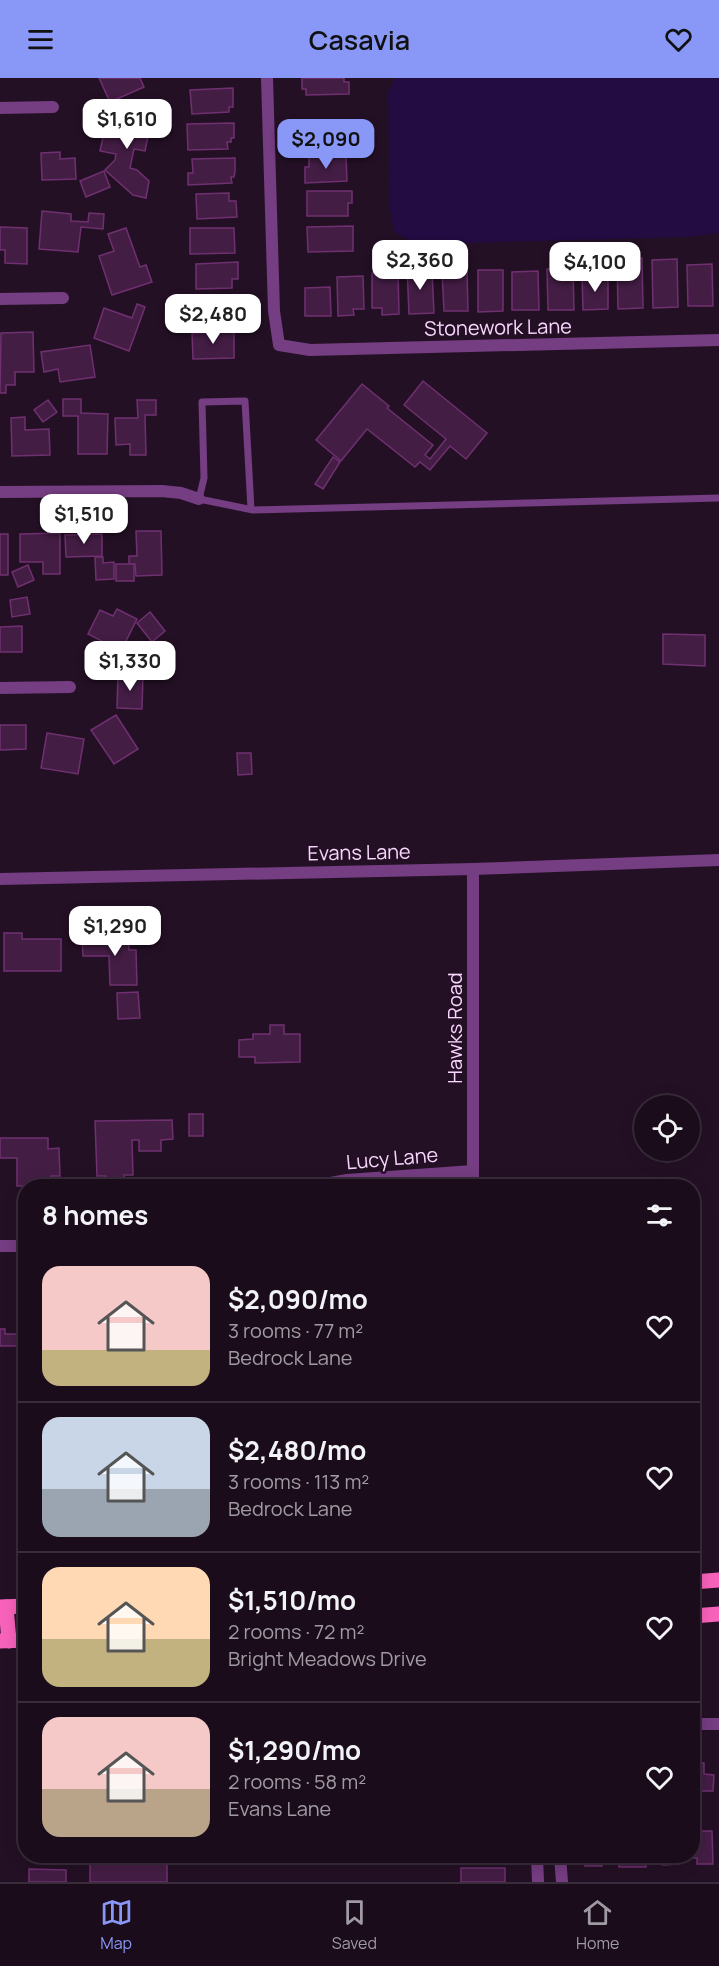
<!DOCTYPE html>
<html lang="en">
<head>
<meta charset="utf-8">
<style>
  body { margin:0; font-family:Manrope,sans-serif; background:#281a29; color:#f1f3f6; height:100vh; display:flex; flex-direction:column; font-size:22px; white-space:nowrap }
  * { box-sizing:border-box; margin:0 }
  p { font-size:20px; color:#a09ba3 }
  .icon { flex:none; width:33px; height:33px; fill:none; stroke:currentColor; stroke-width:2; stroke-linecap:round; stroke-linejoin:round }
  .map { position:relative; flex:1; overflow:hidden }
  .panel { position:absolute; left:18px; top:1101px; width:682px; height:684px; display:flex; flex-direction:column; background:#1b0c1c; border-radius:24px; box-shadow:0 3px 15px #0003,0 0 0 2px #392c3b }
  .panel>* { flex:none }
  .fabs { position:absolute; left:634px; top:1017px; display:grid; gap:12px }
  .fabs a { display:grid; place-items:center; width:66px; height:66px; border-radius:50%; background:#1b0c1c; box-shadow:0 3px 15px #0003,0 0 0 2px #392c3b; font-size:30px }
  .price { position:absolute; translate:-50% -51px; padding:0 14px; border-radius:12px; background:#fff; color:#222; font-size:20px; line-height:39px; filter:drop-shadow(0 2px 3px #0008) }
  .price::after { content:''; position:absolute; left:50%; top:36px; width:18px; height:14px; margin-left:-9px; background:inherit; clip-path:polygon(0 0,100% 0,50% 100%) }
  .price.current { background:#8997f6; color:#111 }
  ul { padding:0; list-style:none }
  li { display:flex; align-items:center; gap:18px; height:150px; padding:0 24px }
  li+li { border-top:2px solid #392c3b }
  li span { display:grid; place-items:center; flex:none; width:168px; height:120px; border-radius:18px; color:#555 }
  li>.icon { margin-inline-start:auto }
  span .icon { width:72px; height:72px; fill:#fffc; stroke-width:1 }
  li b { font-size:26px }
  h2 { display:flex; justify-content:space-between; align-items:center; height:72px; padding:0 24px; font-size:26px }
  header { display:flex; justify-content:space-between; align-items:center; height:78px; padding:0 24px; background:#8997f6; color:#111; font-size:27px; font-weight:600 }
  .tabs { display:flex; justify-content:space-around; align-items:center; height:84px; border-top:2px solid #392c3b; background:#1b0c1c; font-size:16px; color:#a09ba3 }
  .tabs a { display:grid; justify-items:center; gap:3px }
  .tabs .current { color:#8997f6 }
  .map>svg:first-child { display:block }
  .water { fill:#220c42 }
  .building { fill:#441d45; stroke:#6f3070; stroke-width:1.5 }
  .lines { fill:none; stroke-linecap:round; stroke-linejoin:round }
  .service { stroke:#753d82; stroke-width:7 }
  .minor { stroke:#753d82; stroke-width:12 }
  .primary { stroke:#f862bb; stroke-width:15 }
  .labels { text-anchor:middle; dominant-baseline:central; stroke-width:5; stroke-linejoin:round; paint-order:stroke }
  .street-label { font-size:20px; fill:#f9d6fd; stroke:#241025 }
</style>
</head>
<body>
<header><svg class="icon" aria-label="menu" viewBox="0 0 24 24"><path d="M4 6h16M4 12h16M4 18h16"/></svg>Casavia<svg class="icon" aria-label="heart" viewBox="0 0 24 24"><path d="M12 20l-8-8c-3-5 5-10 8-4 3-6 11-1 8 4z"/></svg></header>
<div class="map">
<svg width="719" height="1804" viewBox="0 0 719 1804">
  <rect width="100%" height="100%" fill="#241025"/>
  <polygon class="water" points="398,0 719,0 719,155 686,159 426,166 406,161 394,153 390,130 388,14 395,1"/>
  <g class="building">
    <polygon points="99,0 140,0 144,9 110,24"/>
    <polygon points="302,0 344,0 344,4 349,4 349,16 306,17 306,11 302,11"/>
    <polygon points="233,10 233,29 229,29 229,34 192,36 190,12"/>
    <polygon points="108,35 128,40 132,35 152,39 145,73 134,71 130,90 137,92 149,103 146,120 133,117 105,92 115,82 116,76 100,73"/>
    <polygon points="350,42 350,68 310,69 310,64 306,64 306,59 303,59 303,43"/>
    <polygon points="234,45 234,60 231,60 231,64 227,64 228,71 188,72 187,46"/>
    <polygon points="60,74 60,81 75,80 76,101 42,102 41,75"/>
    <polygon points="346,78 347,103 305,105 305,89 309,89 309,79"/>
    <polygon points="235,80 235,94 234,99 231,99 232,105 188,107 188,95 193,95 192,81"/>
    <polygon points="104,93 110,109 86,119 80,103"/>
    <polygon points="307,113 352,113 352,125 348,125 348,138 307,138"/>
    <polygon points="229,115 229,123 236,123 237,139 197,141 196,116"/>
    <polygon points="42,133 71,136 71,143 88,144 89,135 104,136 103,151 81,149 78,174 39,171"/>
    <polygon points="353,148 353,173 308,174 307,149"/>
    <polygon points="0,149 27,150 27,186 5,185 5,172 0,172"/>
    <polygon points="126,150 140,189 146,187 152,204 112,217 99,178 114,173 108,156"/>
    <polygon points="190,150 234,150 235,175 190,176"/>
    <polygon points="642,180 643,230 618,231 617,181"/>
    <polygon points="677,181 678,229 653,230 652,182"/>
    <polygon points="238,184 238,201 232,201 232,210 196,211 196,186"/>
    <polygon points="712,186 713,228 688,228 687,187"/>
    <polygon points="407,189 419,189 420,193 432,193 434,235 409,236"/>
    <polygon points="573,190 574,232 548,232 547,191"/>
    <polygon points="478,192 503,192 503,233 478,234"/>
    <polygon points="467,193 468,233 444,233 442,194"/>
    <polygon points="538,193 539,232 512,232 512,194"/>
    <polygon points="398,194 399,236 382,237 382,230 372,230 372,195"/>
    <polygon points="363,198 364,231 353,231 354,237 338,238 337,199"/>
    <polygon points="582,198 608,198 608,231 583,232"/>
    <polygon points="330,209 331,238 305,238 305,210"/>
    <polygon points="237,219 238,244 198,245 197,220"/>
    <polygon points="137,226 145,229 129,273 94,260 104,230 132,240"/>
    <polygon points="33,254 34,294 15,294 15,307 6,307 6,315 0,315 1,255"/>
    <polygon points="234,254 234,280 193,281 192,255"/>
    <polygon points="90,267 95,299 60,304 58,291 44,294 41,274"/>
    <polygon points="423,303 487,355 466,381 450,368 430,392 420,384 415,389 367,351 341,383 316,362 362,306 389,328 387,330 433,367 425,377 430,381 446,361 404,327"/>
    <polygon points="63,321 81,321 81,335 108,336 107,376 78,376 78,338 63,338"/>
    <polygon points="48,322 57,334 43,344 34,332"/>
    <polygon points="137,322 156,322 156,337 145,337 146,377 130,377 130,366 116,367 115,340 138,340"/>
    <polygon points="25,339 25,352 49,351 50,377 12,378 11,340"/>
    <polygon points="333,379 340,384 323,411 315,406"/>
    <polygon points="136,453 161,453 162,497 136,498 135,486 129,486 129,478 137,478"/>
    <polygon points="60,455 60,496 43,496 43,484 20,484 20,456"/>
    <rect x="0" y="456" width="8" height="41"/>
    <polygon points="102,456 102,478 66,479 65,457"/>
    <polygon points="95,479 103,479 103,485 114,484 114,501 96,502"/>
    <rect x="116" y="486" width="18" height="17"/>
    <polygon points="28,487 34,502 18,509 12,494"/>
    <polygon points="27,519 30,536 12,539 10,522"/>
    <polygon points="117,531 137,541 121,573 88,556 100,532 113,538"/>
    <polygon points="150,534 165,553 152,564 137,545"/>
    <polygon points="22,548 22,574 0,574 0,549"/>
    <polygon points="663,556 705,557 705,588 663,586"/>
    <polygon points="157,567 166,582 152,590 143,575"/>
    <polygon points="118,596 143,597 142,631 117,630"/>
    <polygon points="116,637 138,671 114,686 91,652"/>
    <polygon points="0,647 26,647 26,671 0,672"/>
    <polygon points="47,655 84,661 78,696 41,690"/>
    <polygon points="237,675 251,675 252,696 238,697"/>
    <polygon points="4,855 22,855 22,861 61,861 61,893 4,893"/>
    <polygon points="109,856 128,856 129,872 136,872 137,907 110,907 109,878 83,878 82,860 109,859"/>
    <polygon points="138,914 140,940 118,941 117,915"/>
    <polygon points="270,947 284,947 284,956 300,956 300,984 255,985 255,979 239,979 239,962 253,961 253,956 270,956"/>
    <rect x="189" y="1036" width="14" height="22"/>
    <polygon points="172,1042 173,1061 161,1062 161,1073 139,1073 139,1062 132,1062 133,1097 124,1097 124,1103 106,1103 106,1098 97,1098 95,1043"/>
    <polygon points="0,1060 48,1060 48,1071 59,1070 60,1098 51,1098 51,1107 17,1108 17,1080 0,1080"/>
    <polygon points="0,1251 5,1251 5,1256 26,1256 26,1291 22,1291 22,1268 0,1268"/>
    <rect x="18" y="1398" width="8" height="29"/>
    <polygon points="693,1685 704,1685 704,1696 714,1697 713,1713 701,1713 701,1718 693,1718"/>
    <polygon points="693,1753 712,1753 713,1786 697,1786 697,1780 686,1780 686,1778 693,1778"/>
    <polygon points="468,1778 507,1778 506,1782 468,1781"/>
    <polygon points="585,1778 613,1778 614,1783 602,1783 602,1788 585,1788"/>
    <rect x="619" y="1778" width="27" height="11"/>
    <polygon points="663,1778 679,1778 679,1786 663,1787"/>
    <polygon points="90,1780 167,1781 167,1804 90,1804"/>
    <rect x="461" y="1790" width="44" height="14"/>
    <polygon points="29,1791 66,1792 66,1804 29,1804"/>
  </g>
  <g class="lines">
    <polyline class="service" points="251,431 245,323 202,324 204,400 199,421 253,432 719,420"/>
    <g class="minor">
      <polyline points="267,0 274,233 279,267 310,272 719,262"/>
      <polyline points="0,30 53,29"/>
      <polyline points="0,221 63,220"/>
      <polyline points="0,414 162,413 181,415 199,421"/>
      <polyline points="0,610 70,609"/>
      <polyline points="473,791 473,1108"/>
      <polyline points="0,801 473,791 719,782"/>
      <polyline points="315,1108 347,1102 473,1093"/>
      <polyline points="0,1168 26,1168"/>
      <polyline points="693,1646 719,1646"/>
      <polyline points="537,1778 538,1804"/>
      <polyline points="560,1778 562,1804"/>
    </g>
    <g class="primary">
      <polyline points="693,1504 719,1502"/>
      <polyline points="0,1529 26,1528"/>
      <polyline points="6,1529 9,1563"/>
      <polyline points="693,1538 719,1536"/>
      <polyline points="0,1563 26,1562"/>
    </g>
  </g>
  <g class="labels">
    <g class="street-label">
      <text transform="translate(498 249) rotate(-1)">Stonework Lane</text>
      <text transform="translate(359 774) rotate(-1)">Evans Lane</text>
      <text transform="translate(454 950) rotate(-90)">Hawks Road</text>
      <text transform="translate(392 1080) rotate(-5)">Lucy Lane</text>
    </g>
  </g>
</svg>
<div class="fabs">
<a><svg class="icon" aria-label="locate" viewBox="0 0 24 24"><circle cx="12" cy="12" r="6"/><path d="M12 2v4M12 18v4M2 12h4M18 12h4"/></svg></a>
</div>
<b class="price" style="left:127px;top:72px">$1,610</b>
<b class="price current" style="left:326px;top:92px">$2,090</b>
<b class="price" style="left:420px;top:213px">$2,360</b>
<b class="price" style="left:595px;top:215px">$4,100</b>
<b class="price" style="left:213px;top:267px">$2,480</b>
<b class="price" style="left:84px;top:467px">$1,510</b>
<b class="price" style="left:130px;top:614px">$1,330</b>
<b class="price" style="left:115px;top:879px">$1,290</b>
<section class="panel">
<h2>8 homes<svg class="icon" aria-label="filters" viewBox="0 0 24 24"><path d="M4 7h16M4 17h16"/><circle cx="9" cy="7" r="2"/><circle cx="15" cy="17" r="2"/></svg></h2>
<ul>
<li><span style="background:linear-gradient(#f6c9c9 70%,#c2b280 0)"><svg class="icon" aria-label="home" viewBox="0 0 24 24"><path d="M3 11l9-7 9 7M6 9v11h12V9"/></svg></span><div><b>$2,090/mo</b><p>3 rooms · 77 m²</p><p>Bedrock Lane</p></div><svg class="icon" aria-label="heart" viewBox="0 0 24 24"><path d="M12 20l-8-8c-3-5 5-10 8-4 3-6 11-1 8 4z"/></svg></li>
<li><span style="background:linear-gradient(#c9d6e8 60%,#9aa5b1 0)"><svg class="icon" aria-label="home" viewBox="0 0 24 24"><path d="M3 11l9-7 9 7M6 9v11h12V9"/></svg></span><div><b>$2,480/mo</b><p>3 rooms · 113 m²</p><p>Bedrock Lane</p></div><svg class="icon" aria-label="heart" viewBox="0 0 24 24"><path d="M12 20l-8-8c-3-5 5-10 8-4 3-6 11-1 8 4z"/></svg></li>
<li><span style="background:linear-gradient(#ffd9b3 60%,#c2b280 0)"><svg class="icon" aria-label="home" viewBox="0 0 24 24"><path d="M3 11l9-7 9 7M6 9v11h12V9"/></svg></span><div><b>$1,510/mo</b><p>2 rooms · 72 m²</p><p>Bright Meadows Drive</p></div><svg class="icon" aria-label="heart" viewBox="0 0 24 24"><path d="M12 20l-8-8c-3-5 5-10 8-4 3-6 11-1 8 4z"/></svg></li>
<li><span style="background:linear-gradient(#f6c9c9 60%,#b9a48a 0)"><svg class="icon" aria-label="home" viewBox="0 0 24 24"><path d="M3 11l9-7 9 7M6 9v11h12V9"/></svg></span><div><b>$1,290/mo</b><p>2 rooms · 58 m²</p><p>Evans Lane</p></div><svg class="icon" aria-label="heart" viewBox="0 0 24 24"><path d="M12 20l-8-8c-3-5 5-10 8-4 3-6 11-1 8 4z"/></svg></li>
</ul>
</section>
</div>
<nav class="tabs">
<a class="current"><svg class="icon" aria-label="map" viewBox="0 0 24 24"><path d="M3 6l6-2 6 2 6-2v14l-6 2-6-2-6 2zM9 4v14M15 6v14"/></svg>Map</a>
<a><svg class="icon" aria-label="saved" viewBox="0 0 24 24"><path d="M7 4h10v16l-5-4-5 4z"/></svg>Saved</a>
<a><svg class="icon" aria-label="home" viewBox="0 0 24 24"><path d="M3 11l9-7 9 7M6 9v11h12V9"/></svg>Home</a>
</nav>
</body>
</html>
